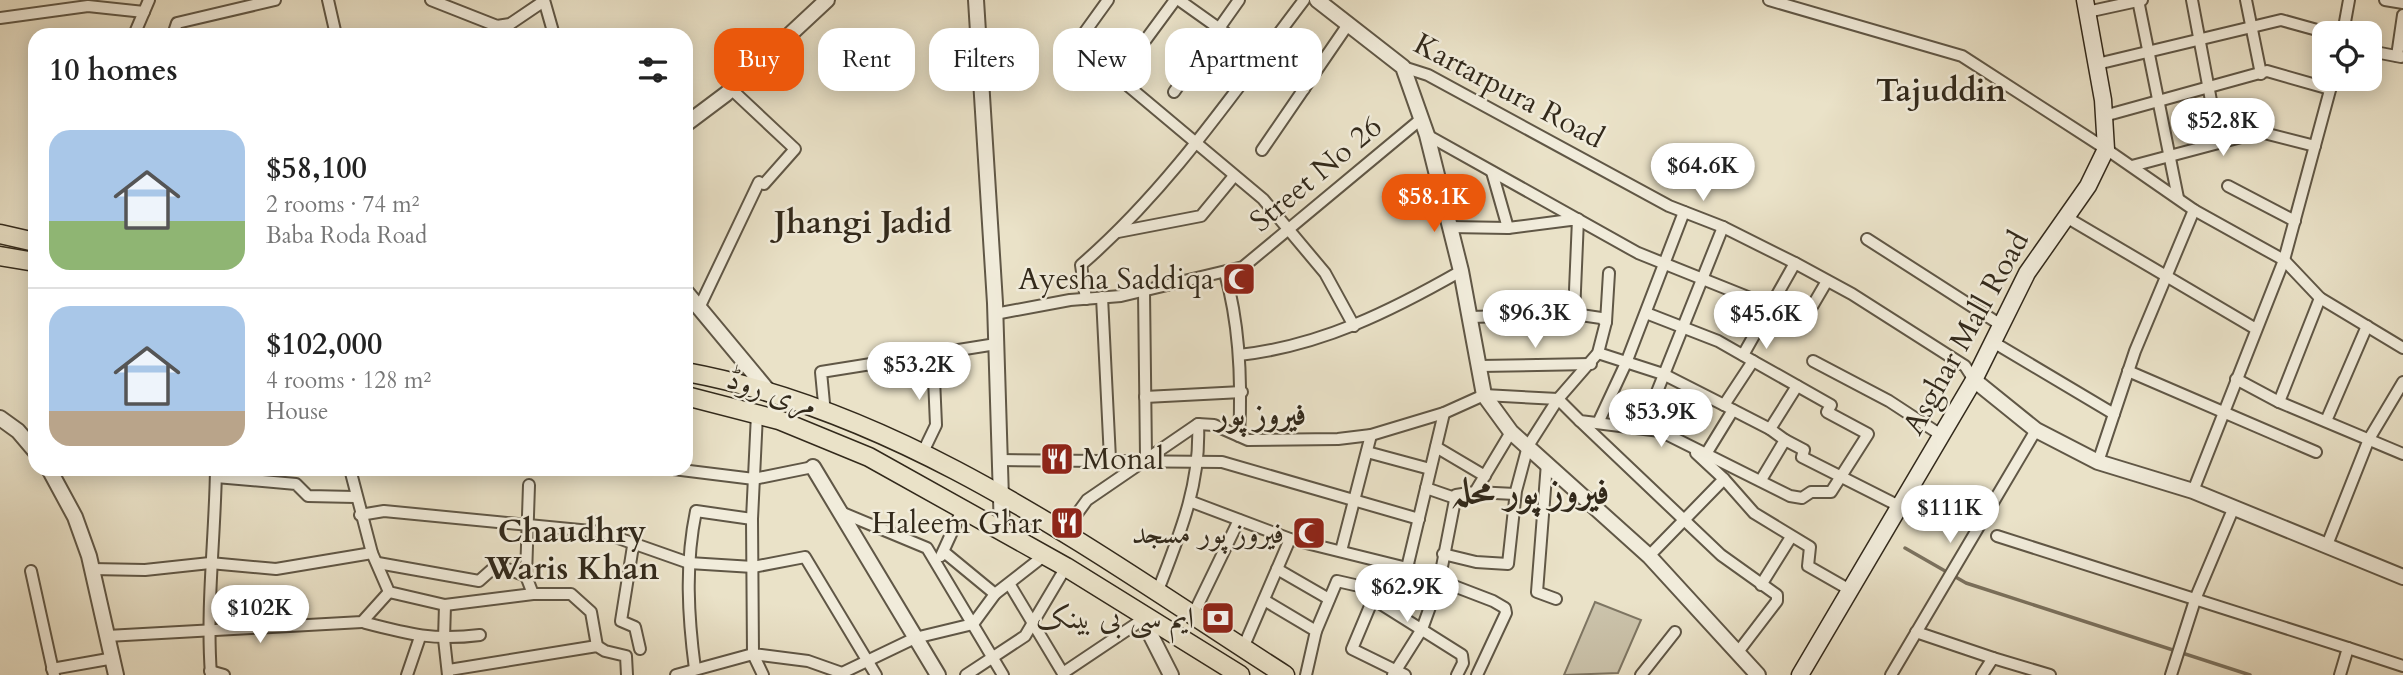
<!DOCTYPE html>
<html lang="en">
<head>
<meta charset="utf-8">
<style>
  body { margin:0; font-family:Cardo,Amiri,serif; background:#f2f2f2; color:#222; height:100vh; display:flex; flex-direction:column; font-size:26px; white-space:nowrap }
  * { box-sizing:border-box; margin:0 }
  p { font-size:23px; color:#767676 }
  .icon { flex:none; width:38px; height:38px; fill:none; stroke:currentColor; stroke-width:2; stroke-linecap:round; stroke-linejoin:round }
  .map { position:relative; flex:1; overflow:hidden }
  .details { position:absolute; left:28px; top:28px; width:665px; height:448px; display:flex; flex-direction:column; background:#fff; border-radius:21px; box-shadow:0 4px 18px #0003 }
  .details>* { flex:none }
  .guide { position:absolute; left:714px; top:28px; width:665px; height:63px; display:flex; gap:14px }
  .fabs { position:absolute; left:2312px; top:21px; display:grid; gap:14px }
  .fabs a { display:grid; place-items:center; width:70px; height:70px; border-radius:14px; background:#fff; box-shadow:0 4px 18px #0003; font-size:35px }
  .price { position:absolute; translate:-50% -60px; padding:0 16px; border-radius:24px; background:#fff; color:#222; font-size:23px; line-height:46px; filter:drop-shadow(0 2px 4px #0008) }
  .price::after { content:''; position:absolute; left:50%; top:42px; width:21px; height:16px; margin-left:-10px; background:inherit; clip-path:polygon(0 0,100% 0,50% 100%) }
  .price.on { background:#ea580c; color:#fff }
  ul { padding:0; list-style:none }
  li { display:flex; align-items:center; gap:21px; height:175px; padding:0 21px }
  li+li { border-top:2px solid #e0e0e0 }
  li span { display:grid; place-items:center; flex:none; width:196px; height:140px; border-radius:21px; color:#555 }
  li>.icon { margin-inline-start:auto }
  span .icon { width:84px; height:84px; fill:#fffc; stroke-width:1 }
  li b { font-size:30px }
  h2 { display:flex; justify-content:space-between; align-items:center; height:84px; padding:0 21px; font-size:30px }
  .chip { padding:0 24px; border-radius:21px; background:#fff; box-shadow:0 4px 18px #0003; font-size:24px; line-height:63px }
  .chip.on { background:#ea580c; color:#fff }
  .map>svg:first-child { display:block }
  .green { fill:#cbc3ab; stroke:#7e7663; stroke-width:2 }
  .lines { fill:none; stroke-linecap:round; stroke-linejoin:round }
  .stream { stroke:#7b725f; stroke-width:3.5 }
  .minor-casing { stroke:#605746; stroke-width:14 }
  .tertiary-casing { stroke:#605746; stroke-width:18 }
  .secondary-casing { stroke:#32291b; stroke-width:19 }
  .primary-casing { stroke:#32291b; stroke-width:21 }
  .minor { stroke:#f1ecdb; stroke-width:10 }
  .tertiary { stroke:#f1ecdb; stroke-width:14 }
  .secondary { stroke:#f1ecdb; stroke-width:16 }
  .primary { stroke:#eae2c8; stroke-width:18 }
  .labels { text-anchor:middle; dominant-baseline:central; stroke-width:5; stroke-linejoin:round; paint-order:stroke }
  .street-label { font-size:30px; fill:#32291b; stroke:#f1ecdb }
  .poi-label { font-size:30px; fill:#32291b; stroke:#f1ecdb; text-anchor:end }
  .neighbourhood-label { font-size:32px; font-weight:bold; fill:#32291b; stroke:#f1ecdb }
  .district-label { font-size:37px; font-weight:bold; fill:#32291b; stroke:#f1ecdb }
</style>
</head>
<body>
<div class="map">
<svg width="2403" height="675" viewBox="0 0 2403 675">
  <rect width="100%" height="100%" fill="#eae2c8"/>
  <filter id="stains"><feTurbulence type="fractalNoise" baseFrequency=".00286" numOctaves="4"/><feColorMatrix values="0 0 0 0 .2 0 0 0 0 .09 0 0 0 0 .02 0 0 0 .5 -.17"/></filter>
  <radialGradient id="worn" r=".72"><stop offset=".6" stop-color="#630" stop-opacity="0"/><stop offset="1" stop-color="#630" stop-opacity=".3"/></radialGradient>
  <polygon class="green" points="1595,602 1641,620 1618,673 1564,675"/>
  <g class="lines">
    <polyline class="stream" points="1905,548 1966,583 2250,675"/>
    <defs>
      <g id="minor">
        <polyline points="328,0 336,35"/>
        <polyline points="431,0 497,26 510,24 544,1"/>
        <polyline points="544,0 554,35"/>
        <polyline points="1108,0 1077,43 1263,199 1325,273 1354,326"/>
        <polyline points="1179,0 1304,89"/>
        <polyline points="1769,0 1962,56 2106,149 2194,210 2284,260 2320,298 2403,348"/>
        <polyline points="2138,0 2178,198"/>
        <polyline points="2192,0 2219,143"/>
        <polyline points="2246,0 2261,74"/>
        <polyline points="2385,0 2403,3"/>
        <polyline points="2087,12 2142,0"/>
        <polyline points="0,18 88,6 144,12"/>
        <polyline points="2343,33 2349,0"/>
        <polyline points="134,35 149,0"/>
        <polyline points="173,35 177,23 275,0"/>
        <polyline points="2370,51 2401,57"/>
        <polyline points="2397,56 2403,15"/>
        <polyline points="2097,64 2281,20 2328,33"/>
        <polyline points="1403,67 1428,75 1669,206 1723,227 1795,263 1852,294 1965,366 1974,380"/>
        <polyline points="1119,76 1175,0"/>
        <polyline points="731,89 795,149 764,184"/>
        <polyline points="1174,92 1239,0"/>
        <polyline points="2104,116 2267,71 2330,89"/>
        <polyline points="1427,135 1638,253 1755,300 1800,327 1827,281"/>
        <polyline points="1262,150 1349,23"/>
        <polyline points="2132,166 2260,132 2315,146"/>
        <polyline points="1492,172 1508,228"/>
        <polyline points="2228,186 2295,221"/>
        <polyline points="2066,217 2256,329"/>
        <polyline points="1118,232 1201,216 1234,176"/>
        <polyline points="1867,239 2001,325"/>
        <path d="M1225,273C1240,326 1242,381 1239,436"/>
        <polyline points="1144,291 1146,457"/>
        <polyline points="1102,297 1110,459"/>
        <path d="M1086,299L1081,265C1169,189 1234,92 1304,0"/>
        <polyline points="699,308 759,182"/>
        <polyline points="1646,313 1718,341 1753,361 1724,405 1733,410 1706,454"/>
        <polyline points="995,314 1070,300 1121,296 1243,267 1421,119"/>
        <polyline points="1470,317 1574,314"/>
        <polyline points="1606,322 1609,273"/>
        <polyline points="1993,342 2114,414"/>
        <polyline points="1598,353 1663,374 1724,405"/>
        <path d="M1239,355C1321,346 1391,311 1461,271"/>
        <polyline points="1743,355 1795,263"/>
        <polyline points="1813,361 1889,401 1941,435"/>
        <polyline points="1480,366 1591,364"/>
        <polyline points="2128,371 2316,452"/>
        <polyline points="2236,379 2279,402 2403,454"/>
        <polyline points="1145,397 1242,392"/>
        <polyline points="2279,402 2320,298"/>
        <polyline points="1733,410 1770,429"/>
        <polyline points="757,414 752,519 753,654 808,661 842,673 915,638 973,624 995,594 1045,555"/>
        <polyline points="825,414 821,372 996,344"/>
        <polyline points="1580,421 1721,555 1777,595 1777,601 1738,652"/>
        <polyline points="2326,421 2367,326"/>
        <polyline points="1598,423 1626,363 1684,212"/>
        <polyline points="1643,427 1723,227"/>
        <polyline points="1785,440 1804,450 1802,457 1899,506"/>
        <polyline points="1436,447 1485,476"/>
        <polyline points="1367,452 1430,469"/>
        <polyline points="1696,453 1724,479 1754,513 1810,547 1808,566 1850,590"/>
        <polyline points="922,454 936,425 933,355"/>
        <polyline points="999,460 1222,462 1419,519"/>
        <polyline points="2098,462 2135,351 2194,210"/>
        <polyline points="1547,463 1537,592 1556,599"/>
        <polyline points="350,469 372,553 389,592 445,605 533,594 571,594 591,612 597,646"/>
        <polyline points="673,469 754,479 813,467"/>
        <polyline points="216,477 296,484 308,496 355,497"/>
        <polyline points="1761,480 1785,440 1770,429 1797,386"/>
        <polyline points="1426,488 1455,498"/>
        <polyline points="2193,491 2284,260 2333,79"/>
        <polyline points="1475,492 1515,494"/>
        <polyline points="1192,502 1290,539 1407,568 1493,601 1505,608 1506,613 1477,675"/>
        <polyline points="838,511 927,548 1003,675"/>
        <polyline points="360,515 384,511 601,532 689,563 753,567 805,557 876,675"/>
        <polyline points="1063,533 1087,500 1198,424 1214,425 1248,440 1338,439 1371,435 1444,413 1484,395 1558,399 1580,421 1660,431 1790,496 1802,498 1811,492 1831,492 1868,434 1827,412 1831,405 1753,361"/>
        <polyline points="1997,536 2348,648 2340,675"/>
        <polyline points="2327,545 2369,439 2403,382"/>
        <polyline points="633,546 621,621 635,627 640,649"/>
        <polyline points="1341,551 1371,435"/>
        <polyline points="944,552 995,594"/>
        <polyline points="1443,554 1476,562 1508,564 1516,491 1528,446 1558,399 1598,353 1606,322 1601,318 1574,314 1578,219 1508,228 1450,227"/>
        <polyline points="941,556 963,508"/>
        <polyline points="1649,556 1724,479"/>
        <polyline points="378,563 479,581 497,565 526,576 533,594"/>
        <polyline points="91,569 145,570 210,563 276,569 372,553"/>
        <polyline points="1277,569 1329,599"/>
        <polyline points="31,571 54,675"/>
        <polyline points="526,576 529,485"/>
        <polyline points="1010,585 1064,675"/>
        <polyline points="1761,585 1791,537"/>
        <path d="M1157,593C1179,536 1201,485 1198,424"/>
        <polyline points="1264,600 1316,631"/>
        <polyline points="445,605 444,639 448,675"/>
        <polyline points="1193,615 1239,520"/>
        <path d="M362,622C408,634 433,641 480,635"/>
        <polyline points="1916,632 1993,658"/>
        <polyline points="107,636 362,622 389,592"/>
        <polyline points="1243,648 1290,539"/>
        <polyline points="2348,648 2403,666"/>
        <polyline points="52,669 114,658"/>
        <path d="M695,669C688,616 685,564 696,511L752,519"/>
        <polyline points="449,670 597,646 605,651 626,656 627,675"/>
        <polyline points="210,671 224,675"/>
        <polyline points="1063,673 1142,620"/>
        <path d="M211,675C206,606 215,538 216,469"/>
        <polyline points="407,675 420,637"/>
        <polyline points="676,675 753,654 763,675"/>
        <polyline points="966,675 1025,636 1066,567"/>
        <polyline points="1306,675 1316,631 1337,581 1390,593 1407,568 1444,413"/>
        <polyline points="1393,675 1422,629 1439,582 1456,495 1475,492 1511,432"/>
        <polyline points="1405,675 1352,649 1373,599 1462,655 1463,663 1457,675"/>
        <polyline points="1641,675 1675,632"/>
        <polyline points="1891,675 2036,430"/>
        <polyline points="1982,675 1993,658 2050,675"/>
        <polyline points="2171,675 2196,597 2234,507"/>
      </g>
      <g id="tertiary">
        <polyline points="976,0 995,303 1002,531"/>
        <polyline points="1317,0 1403,67 1427,135 1461,271 1484,395 1511,432 1649,556 1758,675"/>
        <polyline points="686,124 726,94 827,0"/>
        <polyline points="686,292 770,393"/>
        <polyline points="1974,380 2036,430 2098,462 2193,491 2403,577"/>
        <polyline points="0,418 18,431 35,451"/>
        <polyline points="813,467 938,675"/>
        <polyline points="49,469 75,517 89,556 116,675"/>
        <polyline points="1140,614 1171,675"/>
      </g>
      <polyline id="secondary" points="1800,675 1974,380 2027,273 2088,186 2106,149 2103,100 2085,0"/>
      <g id="primary">
        <polyline points="0,234 35,242"/>
        <polyline points="0,256 35,262"/>
        <path d="M686,372C909,413 1099,556 1285,675"/>
        <polyline points="686,396 779,420 869,457 1066,567 1240,675"/>
      </g>
    </defs>
    <use href="#minor" class="minor-casing"/>
    <use href="#tertiary" class="tertiary-casing"/>
    <use href="#secondary" class="secondary-casing"/>
    <use href="#primary" class="primary-casing"/>
    <use href="#minor" class="minor"/>
    <use href="#tertiary" class="tertiary"/>
    <use href="#secondary" class="secondary"/>
    <use href="#primary" class="primary"/>
  </g>
  <defs>
    <symbol id="mosque-square" viewBox="-11 -11 22 22"><rect x="-9" y="-9" width="18" height="18" rx="4" fill="#8f2418" stroke="#f1ecdb"/><path d="M3.5-4.9A6 6 0 1 0 3.5 4.9A5 5 0 1 1 3.5-4.9Z" fill="#fff"/></symbol>
    <symbol id="restaurant-square" viewBox="-11 -11 22 22"><rect x="-9" y="-9" width="18" height="18" rx="4" fill="#8f2418" stroke="#f1ecdb"/><path d="M-5-6h1v4h1v-4h1v4h1v-4h1v5L-1.5 .5V6h-2V.5L-5-1ZM5-6V6H3V1.5H1.5Q1.5-4 5-6Z" fill="#fff"/></symbol>
    <symbol id="bank-square" viewBox="-11 -11 22 22"><rect x="-9" y="-9" width="18" height="18" rx="4" fill="#8f2418" stroke="#f1ecdb"/><path d="M-6-4H6V4H-6ZM0-2.3a2.3 2.3 0 1 0 0 4.6a2.3 2.3 0 1 0 0-4.6Z" fill="#fff"/></symbol>
  </defs>
  <g fill-rule="evenodd">
    <use href="#mosque-square" x="1220" y="260" width="38" height="38"/>
    <use href="#restaurant-square" x="1038" y="440" width="38" height="38"/>
    <use href="#restaurant-square" x="1048" y="504" width="38" height="38"/>
    <use href="#mosque-square" x="1290" y="514" width="38" height="38"/>
    <use href="#bank-square" x="1199" y="599" width="38" height="38"/>
  </g>
  <g class="labels">
    <g class="street-label">
      <text transform="translate(1509 91) rotate(28)">Kartarpura Road</text>
      <text transform="translate(1316 174) rotate(-40)">Street No 26</text>
      <text transform="translate(1966 333) rotate(-61)">Asghar Mall Road</text>
      <text transform="translate(772 392) rotate(18)">مری روڈ</text>
    </g>
    <g class="poi-label">
      <text x="1214" y="279">Ayesha Saddiqa</text>
      <text x="1082" y="459" text-anchor="start">Monal</text>
      <text x="1042" y="523">Haleem Ghar</text>
      <text x="1284" y="533">فیروز پور مسجد</text>
      <text x="1194" y="618">ایم سی بی بینک</text>
    </g>
    <g class="neighbourhood-label">
      <text x="1941" y="91">Tajuddin</text>
      <text x="863" y="223">Jhangi Jadid</text>
      <text x="1261" y="415">فیروز پور</text>
      <text x="572" y="532">Chaudhry<tspan x="572" dy="37">Waris Khan</tspan></text>
    </g>
    <g class="district-label">
      <text x="1530" y="491">فیروز پور محلہ</text>
    </g>
  </g>
  <rect width="100%" height="100%" filter="url(#stains)"/>
  <rect width="100%" height="100%" fill="url(#worn)"/>
</svg>
<div class="fabs">
<a><svg class="icon" aria-label="locate" viewBox="0 0 24 24"><circle cx="12" cy="12" r="6"/><path d="M12 2v4M12 18v4M2 12h4M18 12h4"/></svg></a>
</div>
<b class="price" style="left:2223px;top:158px">$52.8K</b>
<b class="price" style="left:1703px;top:203px">$64.6K</b>
<b class="price on" style="left:1434px;top:234px">$58.1K</b>
<b class="price" style="left:1535px;top:350px">$96.3K</b>
<b class="price" style="left:1766px;top:351px">$45.6K</b>
<b class="price" style="left:919px;top:402px">$53.2K</b>
<b class="price" style="left:1661px;top:449px">$53.9K</b>
<b class="price" style="left:1950px;top:545px">$111K</b>
<b class="price" style="left:1407px;top:624px">$62.9K</b>
<b class="price" style="left:260px;top:645px">$102K</b>
<div class="guide">
<a class="chip on">Buy</a>
<a class="chip">Rent</a>
<a class="chip">Filters</a>
<a class="chip">New</a>
<a class="chip">Apartment</a>
</div>
<section class="details">
<h2>10 homes<svg class="icon" aria-label="filters" viewBox="0 0 24 24"><path d="M4 7h16M4 17h16"/><circle cx="9" cy="7" r="2"/><circle cx="15" cy="17" r="2"/></svg></h2>
<ul>
<li><span style="background:linear-gradient(#a9c7e8 65%,#8fb573 0)"><svg class="icon" aria-label="home" viewBox="0 0 24 24"><path d="M3 11l9-7 9 7M6 9v11h12V9"/></svg></span><div><b>$58,100</b><p>2 rooms · 74 m²</p><p>Baba Roda Road</p></div></li>
<li><span style="background:linear-gradient(#a9c7e8 75%,#b9a48a 0)"><svg class="icon" aria-label="home" viewBox="0 0 24 24"><path d="M3 11l9-7 9 7M6 9v11h12V9"/></svg></span><div><b>$102,000</b><p>4 rooms · 128 m²</p><p>House</p></div></li>
</ul>
</section>
</div>
</body>
</html>
